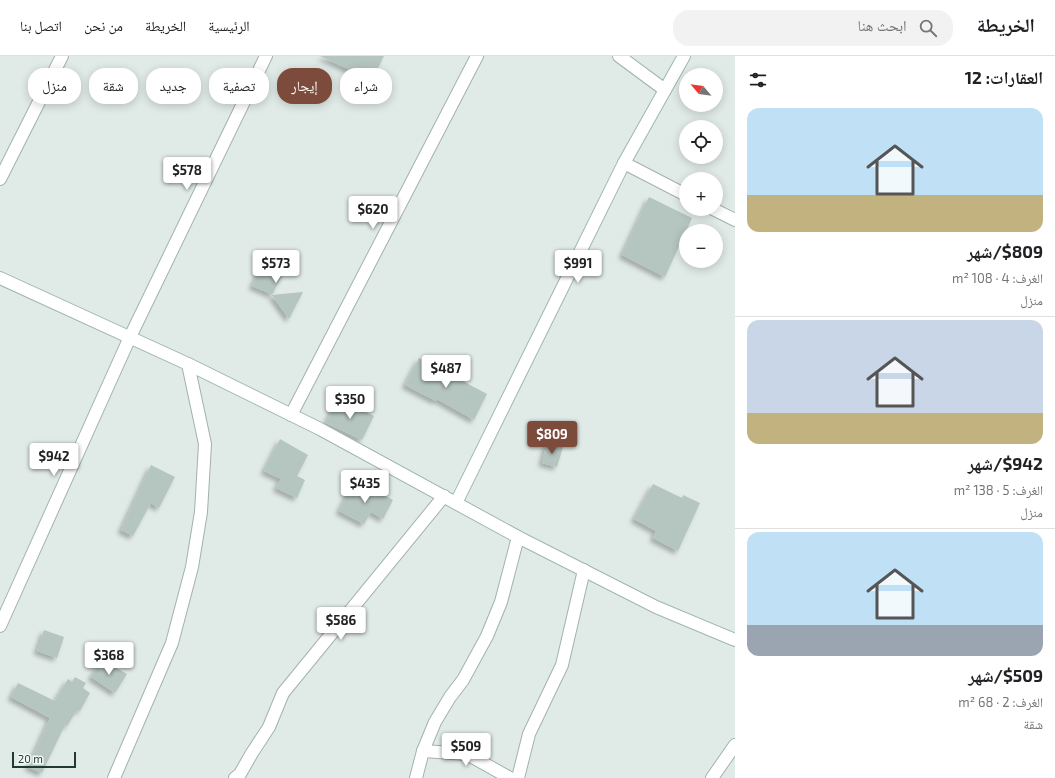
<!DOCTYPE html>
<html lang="ar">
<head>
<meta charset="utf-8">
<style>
  body { margin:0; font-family:"Exo 2","Noto Naskh Arabic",sans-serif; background:#f2f2f2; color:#202124; direction:rtl; height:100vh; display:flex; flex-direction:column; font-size:15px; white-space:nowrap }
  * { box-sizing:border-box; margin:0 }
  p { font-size:13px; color:#757577 }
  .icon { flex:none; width:22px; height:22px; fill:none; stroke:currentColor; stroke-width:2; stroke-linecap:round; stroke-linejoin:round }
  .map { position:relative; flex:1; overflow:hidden; direction:ltr }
  .sheet { display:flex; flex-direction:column; background:#fff; width:320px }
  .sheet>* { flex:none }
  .banner { position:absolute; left:12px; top:12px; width:380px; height:36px; direction:rtl; display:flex; gap:8px }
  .needle { width:26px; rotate:299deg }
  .tools { position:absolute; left:679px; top:12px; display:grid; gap:8px }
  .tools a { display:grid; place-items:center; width:44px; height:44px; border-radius:50%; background:#fff; box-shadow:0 2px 10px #0003; font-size:20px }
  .scale { position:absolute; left:12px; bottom:10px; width:64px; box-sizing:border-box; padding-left:4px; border:2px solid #213a33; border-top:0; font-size:11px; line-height:14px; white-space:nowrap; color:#213a33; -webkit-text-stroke:3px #f0f7f4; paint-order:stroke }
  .price { position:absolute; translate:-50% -34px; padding:0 9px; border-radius:4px; background:#fff; color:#222; font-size:13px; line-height:26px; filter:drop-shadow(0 1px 2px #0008) }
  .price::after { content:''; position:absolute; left:50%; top:24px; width:12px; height:9px; margin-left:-6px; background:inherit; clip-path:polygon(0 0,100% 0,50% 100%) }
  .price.active { background:#7d4b3c; color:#fff }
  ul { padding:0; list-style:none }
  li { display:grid; align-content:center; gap:8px; height:212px; padding:0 12px }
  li+li { border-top:1px solid #e0e0e0 }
  li span { display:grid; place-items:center; height:124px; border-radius:12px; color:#555 }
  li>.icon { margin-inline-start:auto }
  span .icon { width:72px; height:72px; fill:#fffc; stroke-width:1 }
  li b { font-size:17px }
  h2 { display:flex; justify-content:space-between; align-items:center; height:48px; padding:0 12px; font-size:17px }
  .pill { padding:0 14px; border-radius:16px; background:#fff; box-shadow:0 2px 10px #0003; font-size:14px; line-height:36px }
  .pill.active { background:#7d4b3c; color:#fff }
  header { display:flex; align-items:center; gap:24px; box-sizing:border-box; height:56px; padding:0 20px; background:#fff; border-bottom:1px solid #e0e0e0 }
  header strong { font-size:19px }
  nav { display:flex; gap:22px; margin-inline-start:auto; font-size:14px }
  .search { width:280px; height:36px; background:#f2f2f2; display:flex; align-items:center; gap:10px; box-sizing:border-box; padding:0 14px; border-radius:16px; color:#757577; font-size:15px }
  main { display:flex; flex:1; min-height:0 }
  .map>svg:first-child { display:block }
  .building { fill:#b5c5bf; filter:url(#shadow) }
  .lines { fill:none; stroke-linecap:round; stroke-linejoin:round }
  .minor-casing { stroke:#a3b2ad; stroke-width:14 }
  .secondary-casing { stroke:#9fb6ae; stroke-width:14 }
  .minor { stroke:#fff; stroke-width:12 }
  .secondary { stroke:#fff; stroke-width:12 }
</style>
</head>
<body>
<header>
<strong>الخريطة</strong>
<div class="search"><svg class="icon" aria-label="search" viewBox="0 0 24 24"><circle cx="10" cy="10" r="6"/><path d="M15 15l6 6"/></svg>ابحث هنا</div>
<nav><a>الرئيسية</a><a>الخريطة</a><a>من نحن</a><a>اتصل بنا</a></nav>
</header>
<main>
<section class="sheet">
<h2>العقارات: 12<svg class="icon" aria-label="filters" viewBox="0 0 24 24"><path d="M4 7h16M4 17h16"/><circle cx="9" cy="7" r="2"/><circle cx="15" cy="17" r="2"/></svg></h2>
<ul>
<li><span style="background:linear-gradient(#bfe0f5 70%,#c2b280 0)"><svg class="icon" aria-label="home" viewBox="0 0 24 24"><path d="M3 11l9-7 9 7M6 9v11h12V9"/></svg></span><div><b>$809/شهر</b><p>الغرف: 4 · 108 m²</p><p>منزل</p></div></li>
<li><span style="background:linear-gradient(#c9d6e8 75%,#c2b280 0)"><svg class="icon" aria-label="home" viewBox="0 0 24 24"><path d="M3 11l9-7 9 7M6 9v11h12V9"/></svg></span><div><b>$942/شهر</b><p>الغرف: 5 · 138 m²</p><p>منزل</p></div></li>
<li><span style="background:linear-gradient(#bfe0f5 75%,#9aa5b1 0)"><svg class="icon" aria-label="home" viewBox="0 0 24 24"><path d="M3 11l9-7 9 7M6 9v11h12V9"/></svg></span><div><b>$509/شهر</b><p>الغرف: 2 · 68 m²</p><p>شقة</p></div></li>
</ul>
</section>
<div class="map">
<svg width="735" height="722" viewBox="0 0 735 722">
  <defs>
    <filter id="shadow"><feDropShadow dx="-3.5" dy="3.5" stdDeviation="2" flood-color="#0004"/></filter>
  </defs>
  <rect width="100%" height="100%" fill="#e0eae6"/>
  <g class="building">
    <polygon points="320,0 384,0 372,24"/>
    <polygon points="649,141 692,162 665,221 622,199"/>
    <polygon points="267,199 288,208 272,239 303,236 289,263 271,238 252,230"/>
    <polygon points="419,302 487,338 474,364 437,343 436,345 405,329"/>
    <polygon points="344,346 374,360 362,384 326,367 334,350 341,353"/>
    <polygon points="280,383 308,399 297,420 305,424 297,442 276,432 281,423 264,415"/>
    <polygon points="547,386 563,391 557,411 542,407"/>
    <polygon points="151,409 175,421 159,452 151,447 133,480 121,474"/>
    <polygon points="353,427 368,441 373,433 393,444 383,463 371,456 364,468 339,455"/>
    <polygon points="653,428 682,442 683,439 700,447 678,495 653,482 656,475 634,463"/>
    <polygon points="44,574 64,581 57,602 37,595"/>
    <polygon points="102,604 127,618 115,637 91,621"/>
    <polygon points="75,621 86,627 83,632 90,637 80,655 77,654 67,670 65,669 42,717 28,711 50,662 11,641 18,627 55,645 68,623 72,626"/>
  </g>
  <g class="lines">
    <defs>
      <g id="minor">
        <polyline points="619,0 665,34"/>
        <polyline points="624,107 686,139"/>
        <polyline points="0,123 62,0"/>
        <polyline points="713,153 735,164"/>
        <polyline points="291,359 477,0"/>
        <polyline points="0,570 130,281 266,0"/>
        <polyline points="423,695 467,698 510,722"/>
        <polyline points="114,722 172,587 192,511 201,456 205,388 188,308"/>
        <polyline points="235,722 240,718 252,697 269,671 283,637 444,440"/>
        <polyline points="416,722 423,695 435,666 450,641 463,624 487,580 501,546 518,481"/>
        <polyline points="518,722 529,678 562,609 584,514"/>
        <polyline points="712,722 735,689"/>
      </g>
      <g id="secondary">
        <polyline points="0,222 188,308 320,373 518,481 656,551 735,584"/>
        <polyline points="456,447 624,107 684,0"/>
      </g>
    </defs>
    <use href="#minor" class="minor-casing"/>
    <use href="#secondary" class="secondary-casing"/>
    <use href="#minor" class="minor"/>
    <use href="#secondary" class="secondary"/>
  </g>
</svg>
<div class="tools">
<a><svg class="needle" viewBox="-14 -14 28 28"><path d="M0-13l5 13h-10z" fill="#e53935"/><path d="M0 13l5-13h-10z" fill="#757577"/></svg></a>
<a><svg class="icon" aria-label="locate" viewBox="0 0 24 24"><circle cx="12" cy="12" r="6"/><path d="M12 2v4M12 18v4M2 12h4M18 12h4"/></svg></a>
<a>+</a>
<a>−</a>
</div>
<div class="scale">20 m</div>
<b class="price" style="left:187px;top:135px">$578</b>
<b class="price" style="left:373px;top:174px">$620</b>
<b class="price" style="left:276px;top:228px">$573</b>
<b class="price" style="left:578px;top:228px">$991</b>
<b class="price" style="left:446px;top:333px">$487</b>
<b class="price" style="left:350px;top:364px">$350</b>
<b class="price active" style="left:552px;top:399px">$809</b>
<b class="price" style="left:54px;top:421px">$942</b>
<b class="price" style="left:365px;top:448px">$435</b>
<b class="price" style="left:341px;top:585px">$586</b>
<b class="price" style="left:109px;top:620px">$368</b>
<b class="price" style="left:466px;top:711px">$509</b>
<div class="banner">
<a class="pill">شراء</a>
<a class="pill active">إيجار</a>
<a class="pill">تصفية</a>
<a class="pill">جديد</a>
<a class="pill">شقة</a>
<a class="pill">منزل</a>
</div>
</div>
</main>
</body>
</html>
